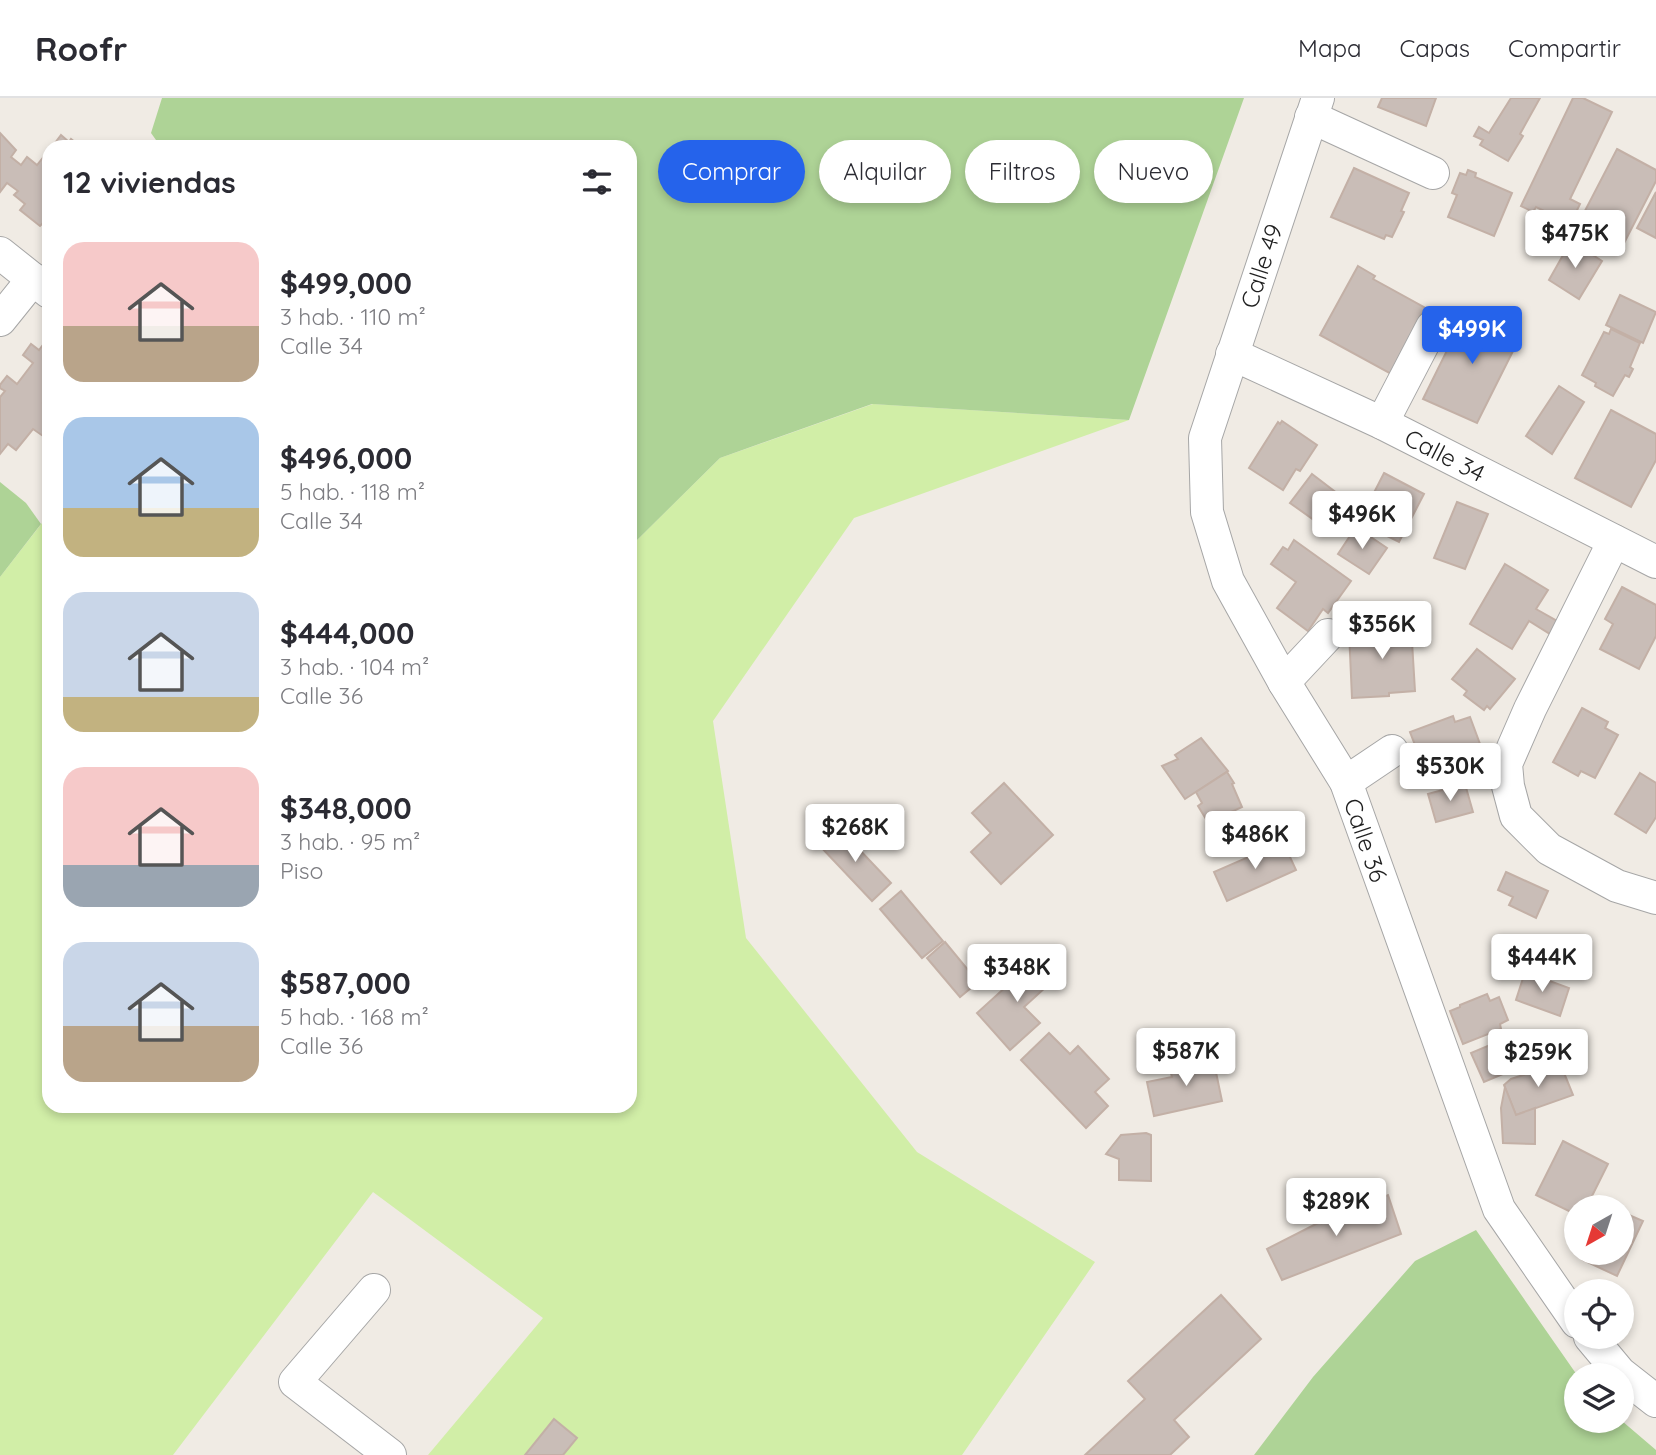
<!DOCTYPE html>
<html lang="es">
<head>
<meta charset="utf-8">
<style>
  body { margin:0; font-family:Quicksand,sans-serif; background:#f7f7f7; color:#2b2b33; height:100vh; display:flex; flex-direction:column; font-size:26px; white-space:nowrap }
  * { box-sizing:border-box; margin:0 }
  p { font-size:23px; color:#7c7c81 }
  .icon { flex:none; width:38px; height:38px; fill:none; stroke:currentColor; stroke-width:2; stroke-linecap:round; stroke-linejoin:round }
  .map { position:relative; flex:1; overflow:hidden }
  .sheet { position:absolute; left:42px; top:42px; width:595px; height:973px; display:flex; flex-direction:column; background:#fff; border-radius:21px; box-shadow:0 4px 10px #0003 }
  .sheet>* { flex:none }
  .top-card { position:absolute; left:658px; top:42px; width:665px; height:63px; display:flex; gap:14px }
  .needle { width:46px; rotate:219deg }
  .controls { position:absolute; left:1564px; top:1097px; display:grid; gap:14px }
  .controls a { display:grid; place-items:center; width:70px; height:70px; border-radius:50%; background:#fff; box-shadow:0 4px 10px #0003; font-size:35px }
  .price { position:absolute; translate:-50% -60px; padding:0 16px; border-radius:7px; background:#fff; color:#222; font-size:23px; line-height:46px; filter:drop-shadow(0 2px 4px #0008) }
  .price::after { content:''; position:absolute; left:50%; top:42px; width:21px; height:16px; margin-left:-10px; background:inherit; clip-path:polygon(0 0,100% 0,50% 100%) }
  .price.on { background:#2563eb; color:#fff }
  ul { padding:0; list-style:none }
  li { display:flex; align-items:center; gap:21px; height:175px; padding:0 21px }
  li span { display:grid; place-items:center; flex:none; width:196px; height:140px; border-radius:21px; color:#555 }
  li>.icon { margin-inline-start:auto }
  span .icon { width:84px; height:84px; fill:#fffc; stroke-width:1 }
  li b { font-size:30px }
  h2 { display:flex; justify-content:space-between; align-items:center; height:84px; padding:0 21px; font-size:30px }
  .pill { padding:0 24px; border-radius:32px; background:#fff; box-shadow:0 4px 10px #0003; font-size:24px; line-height:63px }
  .pill.on { background:#2563eb; color:#fff }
  header { display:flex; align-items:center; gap:42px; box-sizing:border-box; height:98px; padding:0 35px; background:#fff; border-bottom:2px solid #e1e1e2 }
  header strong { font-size:33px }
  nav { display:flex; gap:38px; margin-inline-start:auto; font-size:24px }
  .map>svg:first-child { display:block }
  .grass { fill:#d1eea7 }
  .forest { fill:#aed396 }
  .building { fill:#c9bdb7; stroke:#c3b0a6; stroke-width:2 }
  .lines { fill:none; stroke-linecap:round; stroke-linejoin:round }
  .minor-casing { stroke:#a6a6a6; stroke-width:34 }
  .minor { stroke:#fff; stroke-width:32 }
  .labels { text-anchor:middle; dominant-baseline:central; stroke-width:6; stroke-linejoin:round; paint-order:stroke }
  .street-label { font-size:24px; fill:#1f1f1f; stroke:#fff }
</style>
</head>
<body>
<header>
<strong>Roofr</strong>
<nav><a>Mapa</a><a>Capas</a><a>Compartir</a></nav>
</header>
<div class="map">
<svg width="1656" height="1357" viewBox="0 0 1656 1357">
  <rect width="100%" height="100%" fill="#f0ebe4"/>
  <polygon class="grass" points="873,306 1129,322 854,420 713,623 746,840 917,1054 1095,1164 962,1357 428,1357 543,1220 373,1094 173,1357 0,1357 0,479 49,416 49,1008 630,1008 630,449 720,360"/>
  <g class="forest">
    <polygon points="162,0 1244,0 1129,322 872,306 720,360 630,449 630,49 161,49 151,35"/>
    <polygon points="0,384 26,405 41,426 0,479"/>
    <polygon points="1476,1132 1577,1277 1577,1323 1622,1323 1656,1352 1656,1357 1254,1357 1313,1279 1415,1163"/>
  </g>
  <g class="building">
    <polygon points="1382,0 1436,0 1426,28 1378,9"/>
    <polygon points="1511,0 1540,0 1520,36 1523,38 1508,63 1480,47 1483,42 1474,38 1479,29 1489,35"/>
    <polygon points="1573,0 1583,0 1612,14 1570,101 1580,106 1566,135 1550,126 1555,118 1536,109 1533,114 1521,108"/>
    <polygon points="0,35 16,52 11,59 21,67 27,59 37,67 49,52 49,119 40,128 20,112 25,106 14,97 18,93 7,85 0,94"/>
    <polygon points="61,37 69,44 71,41 81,49 52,49"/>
    <polygon points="1617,51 1656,72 1656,83 1619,155 1575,132"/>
    <polygon points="1354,70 1409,95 1401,113 1404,114 1392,139 1386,137 1384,141 1331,119"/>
    <polygon points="1468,72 1476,75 1475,79 1512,95 1494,138 1448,119 1457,97 1452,95 1460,75 1466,77"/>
    <polygon points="1656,94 1656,140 1637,130"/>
    <polygon points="1571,143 1602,163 1579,201 1549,182"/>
    <polygon points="1358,168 1375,178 1373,181 1429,212 1393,277 1320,237"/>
    <polygon points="1620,197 1656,214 1643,245 1606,227"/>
    <polygon points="1468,210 1519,235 1510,252 1513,253 1477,325 1423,301"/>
    <polygon points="1611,231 1640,245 1630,269 1633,271 1629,279 1625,277 1613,298 1595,288 1596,285 1582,277 1604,234 1609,236"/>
    <polygon points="49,239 49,298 43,305 49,310 49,318 44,324 49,330 43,338 33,331 16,352 8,346 0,356 0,299 5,293 0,290 0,287 7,278 17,286 33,265 23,257 31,246 39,252"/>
    <polygon points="1559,288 1584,304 1552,356 1526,338"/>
    <polygon points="1611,312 1656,336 1656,362 1631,409 1575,380"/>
    <polygon points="1282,323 1317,347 1300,373 1296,371 1283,392 1249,370 1278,324 1280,326"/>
    <polygon points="1384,375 1424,396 1399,444 1359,424"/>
    <polygon points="1312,376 1342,399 1321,427 1290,405"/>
    <polygon points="1457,404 1488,416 1465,471 1434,460"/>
    <polygon points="1356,429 1387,450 1369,476 1338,456"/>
    <polygon points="1294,442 1351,483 1328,515 1323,511 1308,533 1277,510 1296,484 1271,466 1283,449 1288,452"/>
    <polygon points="1505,466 1548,492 1536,511 1557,523 1550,536 1529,523 1512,551 1470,526"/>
    <polygon points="1622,489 1656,507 1656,538 1639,571 1600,551 1613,526 1605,521"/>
    <polygon points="1411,527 1415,593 1389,595 1389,598 1352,600 1349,533 1364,532 1364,530"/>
    <polygon points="1477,551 1515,581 1490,611 1487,608 1484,612 1464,597 1467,593 1452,581"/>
    <polygon points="1582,610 1608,624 1605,630 1618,637 1595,680 1581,673 1578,678 1553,664"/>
    <polygon points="1453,618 1455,624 1470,619 1487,665 1430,686 1410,634"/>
    <polygon points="1201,640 1228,673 1185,701 1162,668 1178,661 1175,657"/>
    <polygon points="1227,674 1234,685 1232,686 1242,709 1212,723 1210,720 1206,721 1198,708 1202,705 1196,694"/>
    <polygon points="1640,675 1656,685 1656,719 1646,735 1615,716"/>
    <polygon points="1004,685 1053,737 1001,786 971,754 991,735 972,715"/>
    <polygon points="1465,686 1473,714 1436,724 1428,696"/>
    <polygon points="838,729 891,785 872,803 819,747"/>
    <polygon points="1283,744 1296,772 1227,803 1214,774"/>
    <polygon points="1506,774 1548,793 1536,820 1509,807 1513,799 1498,792"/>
    <polygon points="901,793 943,843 922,860 880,811"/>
    <polygon points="945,844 978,884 960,899 927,860"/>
    <polygon points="1040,858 1058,878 1024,909 1040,925 1010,952 977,915"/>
    <polygon points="1525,874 1569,890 1560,918 1516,902"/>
    <polygon points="1487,896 1490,903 1499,899 1508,922 1500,926 1501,931 1463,946 1450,913 1460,909 1460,907"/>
    <polygon points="1049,935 1070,956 1078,948 1109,981 1095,994 1108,1008 1086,1030 1021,962"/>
    <polygon points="1509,939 1522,968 1484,984 1471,955"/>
    <polygon points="1213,960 1222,1003 1154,1018 1147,984 1172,979 1169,968"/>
    <polygon points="1560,965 1573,997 1516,1017 1504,987 1511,981"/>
    <polygon points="1505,989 1516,1017 1535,1010 1535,1046 1503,1045 1501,1010"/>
    <polygon points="1146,1035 1151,1037 1151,1083 1119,1082 1119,1061 1106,1056 1121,1037"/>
    <polygon points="1563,1043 1608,1066 1586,1110 1577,1110 1577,1117 1536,1097"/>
    <polygon points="1388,1097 1401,1136 1282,1182 1267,1151 1322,1123 1322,1125"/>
    <polygon points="1622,1114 1643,1123 1617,1178 1583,1162 1586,1155 1622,1155"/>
    <polygon points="1221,1197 1261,1241 1174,1322 1189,1339 1170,1357 1085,1357 1145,1301 1128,1283"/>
    <polygon points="554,1321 577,1340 563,1357 525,1357"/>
  </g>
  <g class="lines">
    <defs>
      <g id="minor">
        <polyline points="1318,0 1205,340 1207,414 1228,483 1284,584 1346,684 1499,1111 1577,1224"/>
        <polyline points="1311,19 1433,75"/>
        <polyline points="0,155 49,194"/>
        <polyline points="0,222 33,181"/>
        <polyline points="1232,256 1382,325 1656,464"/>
        <polyline points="1382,325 1432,229"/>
        <polyline points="1614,443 1530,611 1506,666 1508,688 1516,718 1549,751 1617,788 1656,800"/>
        <polyline points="1284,584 1328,537"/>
        <polyline points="1346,684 1392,653"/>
        <polyline points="374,1192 295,1284 390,1357"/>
        <polyline points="1590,1239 1620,1275 1656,1303"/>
      </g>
    </defs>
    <use href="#minor" class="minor-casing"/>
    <use href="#minor" class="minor"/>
  </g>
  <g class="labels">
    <g class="street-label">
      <text transform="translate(1261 168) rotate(-72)">Calle 49</text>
      <text transform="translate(1445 357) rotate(27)">Calle 34</text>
      <text transform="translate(1366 742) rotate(71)">Calle 36</text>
    </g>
  </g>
</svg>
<div class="controls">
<a><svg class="needle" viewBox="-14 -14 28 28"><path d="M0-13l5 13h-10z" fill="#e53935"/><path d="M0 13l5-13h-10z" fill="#7c7c81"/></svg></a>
<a><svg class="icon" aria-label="locate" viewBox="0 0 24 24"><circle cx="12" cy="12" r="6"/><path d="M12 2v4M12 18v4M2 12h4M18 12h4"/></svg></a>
<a><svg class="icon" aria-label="layers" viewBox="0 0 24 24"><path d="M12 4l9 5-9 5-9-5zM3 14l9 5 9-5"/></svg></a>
</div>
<b class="price" style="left:1575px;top:172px">$475K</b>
<b class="price on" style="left:1472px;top:268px">$499K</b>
<b class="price" style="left:1362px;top:453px">$496K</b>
<b class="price" style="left:1382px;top:563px">$356K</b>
<b class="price" style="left:1450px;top:705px">$530K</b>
<b class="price" style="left:855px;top:766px">$268K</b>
<b class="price" style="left:1255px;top:773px">$486K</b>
<b class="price" style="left:1542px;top:896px">$444K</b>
<b class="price" style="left:1017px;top:906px">$348K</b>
<b class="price" style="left:1186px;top:990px">$587K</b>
<b class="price" style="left:1538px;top:991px">$259K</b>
<b class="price" style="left:1336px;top:1140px">$289K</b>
<div class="top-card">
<a class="pill on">Comprar</a>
<a class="pill">Alquilar</a>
<a class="pill">Filtros</a>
<a class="pill">Nuevo</a>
</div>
<section class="sheet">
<h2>12 viviendas<svg class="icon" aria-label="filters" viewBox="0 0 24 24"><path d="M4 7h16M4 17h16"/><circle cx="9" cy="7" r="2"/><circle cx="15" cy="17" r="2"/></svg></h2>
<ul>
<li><span style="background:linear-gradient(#f6c9c9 60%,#b9a48a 0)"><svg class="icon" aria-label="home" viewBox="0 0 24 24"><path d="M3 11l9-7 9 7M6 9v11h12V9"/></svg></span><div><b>$499,000</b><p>3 hab. · 110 m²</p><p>Calle 34</p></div></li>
<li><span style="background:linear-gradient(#a9c7e8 65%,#c2b280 0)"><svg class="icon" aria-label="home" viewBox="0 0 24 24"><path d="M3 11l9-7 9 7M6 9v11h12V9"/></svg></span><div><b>$496,000</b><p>5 hab. · 118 m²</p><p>Calle 34</p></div></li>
<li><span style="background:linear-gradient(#c9d6e8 75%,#c2b280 0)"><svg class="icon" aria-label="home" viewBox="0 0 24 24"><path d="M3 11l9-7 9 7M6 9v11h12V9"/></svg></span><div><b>$444,000</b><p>3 hab. · 104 m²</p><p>Calle 36</p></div></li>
<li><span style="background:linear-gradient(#f6c9c9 70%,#9aa5b1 0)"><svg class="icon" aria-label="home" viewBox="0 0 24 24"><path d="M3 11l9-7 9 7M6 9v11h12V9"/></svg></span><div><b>$348,000</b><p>3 hab. · 95 m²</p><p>Piso</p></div></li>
<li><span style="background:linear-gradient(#c9d6e8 60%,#b9a48a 0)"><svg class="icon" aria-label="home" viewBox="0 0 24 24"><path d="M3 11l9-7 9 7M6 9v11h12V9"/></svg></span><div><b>$587,000</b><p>5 hab. · 168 m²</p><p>Calle 36</p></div></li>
</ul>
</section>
</div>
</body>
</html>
